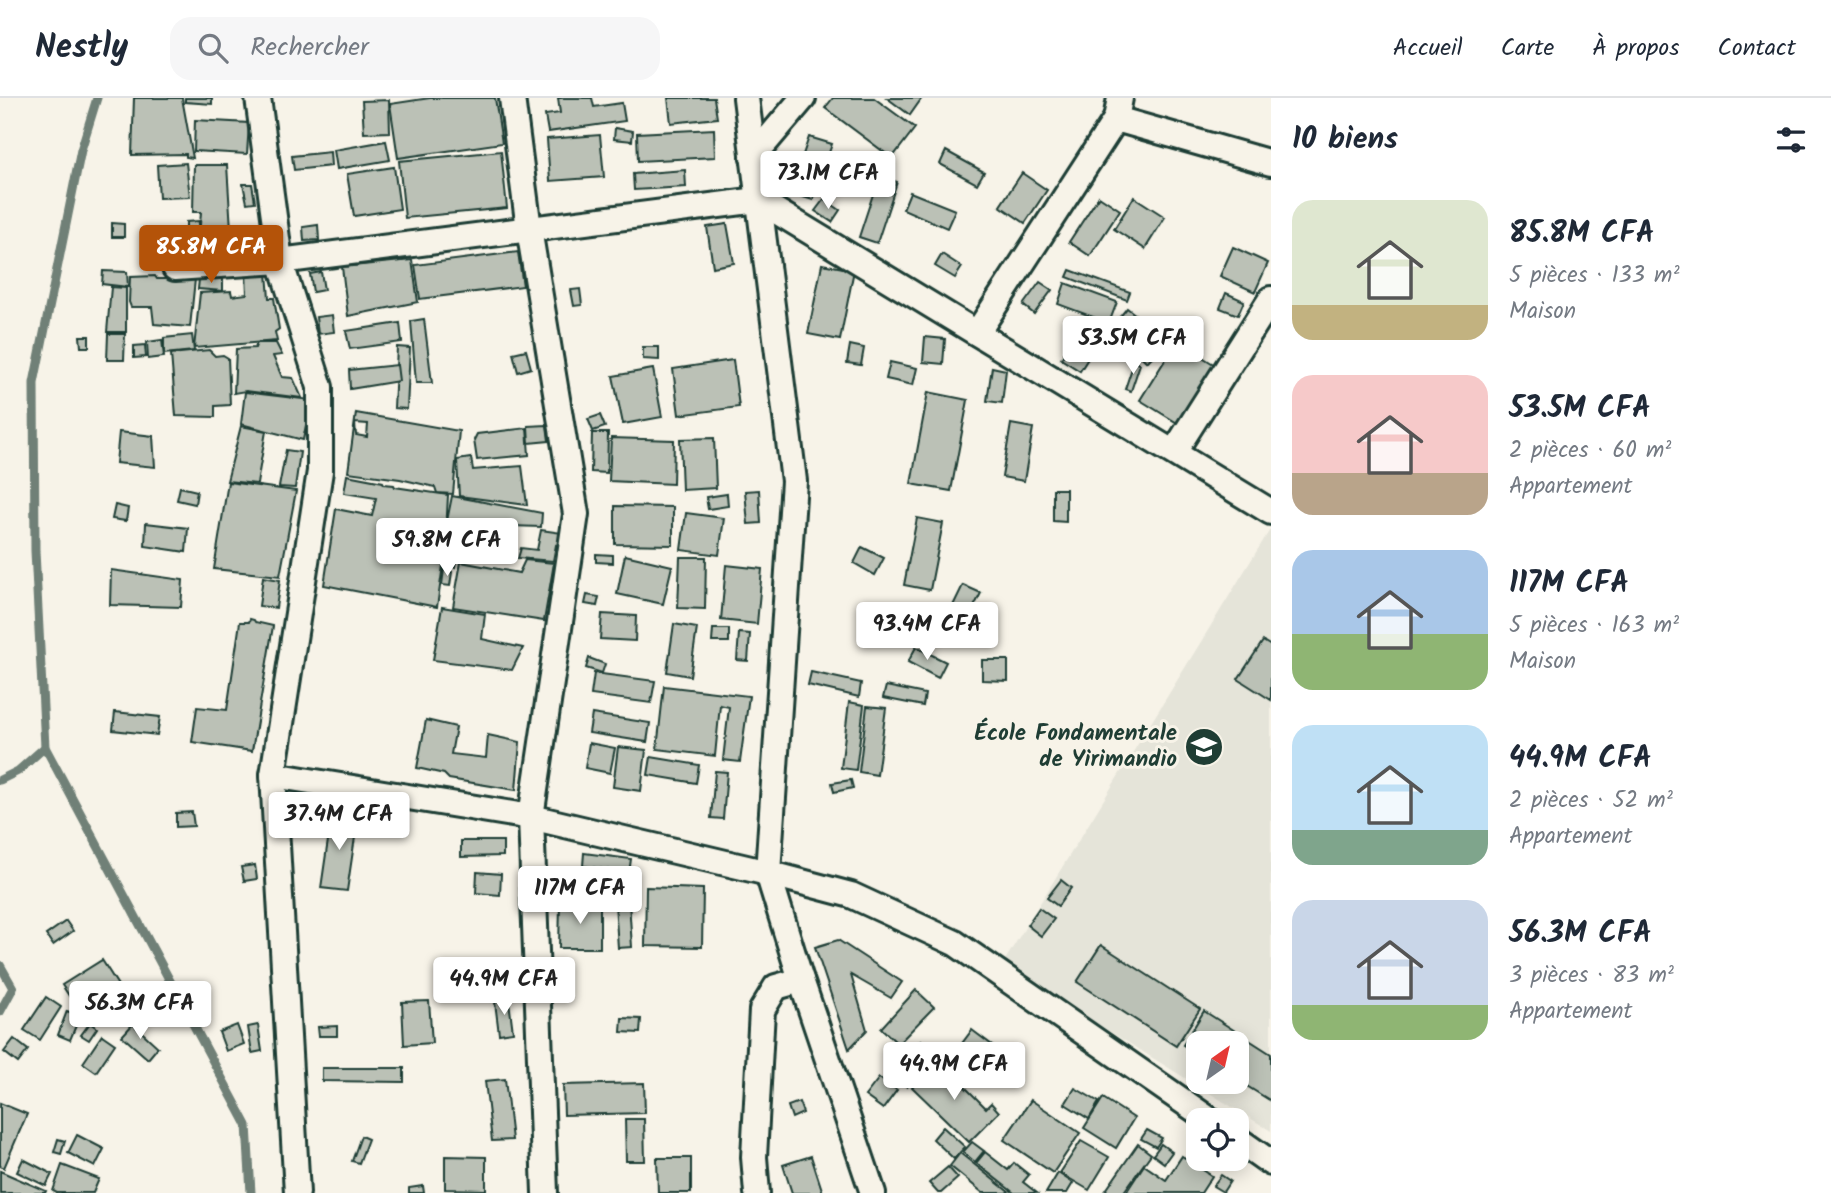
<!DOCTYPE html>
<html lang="fr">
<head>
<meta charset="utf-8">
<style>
  body { margin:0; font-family:Kalam,sans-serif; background:#f6f6f7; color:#1f2937; height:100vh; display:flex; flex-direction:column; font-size:26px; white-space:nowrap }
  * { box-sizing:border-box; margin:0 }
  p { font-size:23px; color:#747a83 }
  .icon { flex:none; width:38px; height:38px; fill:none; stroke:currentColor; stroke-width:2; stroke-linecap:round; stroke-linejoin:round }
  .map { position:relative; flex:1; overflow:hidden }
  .panel { display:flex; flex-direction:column; background:#fff; width:560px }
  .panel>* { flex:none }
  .needle { width:46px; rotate:34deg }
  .tools { position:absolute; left:1186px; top:933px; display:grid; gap:14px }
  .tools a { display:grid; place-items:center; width:63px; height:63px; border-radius:14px; background:#fff; box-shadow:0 4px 18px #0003; font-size:35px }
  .price { position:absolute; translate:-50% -60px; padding:0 16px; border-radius:7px; background:#fff; color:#222; font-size:23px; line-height:46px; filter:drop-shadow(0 2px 4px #0008) }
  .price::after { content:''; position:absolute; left:50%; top:42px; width:21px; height:16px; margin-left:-10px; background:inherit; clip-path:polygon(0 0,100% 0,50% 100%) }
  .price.current { background:#b45309; color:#fff }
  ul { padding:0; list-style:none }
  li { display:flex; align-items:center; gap:21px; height:175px; padding:0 21px }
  li span { display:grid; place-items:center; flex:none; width:196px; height:140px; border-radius:21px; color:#555 }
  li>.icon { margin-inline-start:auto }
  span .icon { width:84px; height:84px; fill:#fffc; stroke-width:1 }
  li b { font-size:30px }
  h2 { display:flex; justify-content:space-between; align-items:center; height:84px; padding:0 21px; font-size:30px }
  header { display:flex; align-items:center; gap:42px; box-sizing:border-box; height:98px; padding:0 35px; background:#fff; border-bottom:2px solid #e0e1e3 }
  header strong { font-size:33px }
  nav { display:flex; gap:38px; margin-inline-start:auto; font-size:24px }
  .search { width:490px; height:63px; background:#f6f6f7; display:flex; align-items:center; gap:18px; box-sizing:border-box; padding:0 24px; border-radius:21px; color:#747a83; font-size:26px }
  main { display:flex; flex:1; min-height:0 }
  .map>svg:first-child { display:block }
  .built { fill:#e5e4d9; fill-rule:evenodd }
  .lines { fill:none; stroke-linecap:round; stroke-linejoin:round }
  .stream { stroke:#6f8077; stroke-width:9 }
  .building { fill:#bbc1b6; stroke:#1f3d34; stroke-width:2; fill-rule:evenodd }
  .minor-casing { stroke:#1f3d34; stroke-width:30 }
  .minor { stroke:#f7f3e8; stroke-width:24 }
  .labels { text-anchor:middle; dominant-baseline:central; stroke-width:6; stroke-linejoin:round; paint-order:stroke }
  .poi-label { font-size:23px; font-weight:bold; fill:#1f3d34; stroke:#f7f3e8; text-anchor:end }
</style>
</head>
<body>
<header>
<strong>Nestly</strong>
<div class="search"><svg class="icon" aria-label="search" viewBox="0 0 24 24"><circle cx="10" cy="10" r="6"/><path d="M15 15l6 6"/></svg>Rechercher</div>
<nav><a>Accueil</a><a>Carte</a><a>À propos</a><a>Contact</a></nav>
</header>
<main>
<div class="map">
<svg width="1271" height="1095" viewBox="0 0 1271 1095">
  <rect width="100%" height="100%" fill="#f7f3e8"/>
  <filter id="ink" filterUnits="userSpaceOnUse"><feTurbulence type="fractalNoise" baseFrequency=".0143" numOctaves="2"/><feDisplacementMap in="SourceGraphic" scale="14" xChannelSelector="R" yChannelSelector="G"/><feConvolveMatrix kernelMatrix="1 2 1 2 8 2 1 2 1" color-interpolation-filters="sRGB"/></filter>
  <g filter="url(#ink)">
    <path class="built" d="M1271,430V1033L1002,867ZM1199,945H1237V984H1199Z"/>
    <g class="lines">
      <g class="stream">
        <polyline points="97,0 81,52 34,285 35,453 45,649 247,1027 251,1095"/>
        <polyline points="0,682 18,673 45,649"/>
        <polyline points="0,867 13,890 0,914"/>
      </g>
    </g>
    <g class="building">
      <polygon points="134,0 182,0 193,60 186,59 186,56 132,57"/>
      <polygon points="185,0 212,0 212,6 185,4"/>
      <polygon points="430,0 495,0 502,45 398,60 390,6"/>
      <polygon points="558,0 592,0 594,9 622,5 625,23 548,34 545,17 560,15"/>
      <polygon points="668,0 714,0 717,20 671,25"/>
      <polygon points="833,0 874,0 915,30 892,60 825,10"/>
      <polygon points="887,0 922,0 910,17"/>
      <polygon points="389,2 390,34 364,35 362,3"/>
      <polygon points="195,22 249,25 247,56 194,53"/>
      <polygon points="615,30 633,33 632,43 614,41"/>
      <polygon points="714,31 715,59 638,63 637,35"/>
      <polygon points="600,37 604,79 550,83 547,41"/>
      <polygon points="809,39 832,46 813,102 790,95"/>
      <polygon points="386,43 390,62 337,71 334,52"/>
      <polygon points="501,53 507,110 405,120 399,63"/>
      <polygon points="946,53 984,74 977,86 940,66"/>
      <polygon points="330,54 331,68 294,72 292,58"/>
      <polygon points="841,61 871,77 864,90 834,74"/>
      <polygon points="186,65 190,99 159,100 157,67"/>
      <polygon points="194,67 227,67 231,131 250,131 250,135 256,135 256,152 198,152 201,114 193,114"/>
      <polygon points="394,69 400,111 354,118 347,76"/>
      <polygon points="685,72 686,89 634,92 633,76"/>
      <polygon points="1022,75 1047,92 1025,125 1000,108"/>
      <polygon points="879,78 897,84 877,145 859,139"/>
      <polygon points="243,86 252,86 255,104 247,105"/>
      <polygon points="910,94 955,112 947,130 903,111"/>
      <polygon points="1099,98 1120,112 1090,158 1069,144"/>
      <polygon points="1134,99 1165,119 1145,151 1114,131"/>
      <polygon points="824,101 840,112 832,124 815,113"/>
      <polygon points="199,123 197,145 186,146 186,124"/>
      <polygon points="112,125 124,126 124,139 112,139"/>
      <polygon points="727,126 734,165 713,169 707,129"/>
      <polygon points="318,127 319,142 304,143 303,129"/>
      <polygon points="1233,149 1268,165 1255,194 1220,178"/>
      <polygon points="518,154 523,188 420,201 415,167"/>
      <polygon points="942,156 962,169 955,180 935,168"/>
      <polygon points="412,162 418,204 348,218 342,169"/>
      <polygon points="822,166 854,172 840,242 808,236"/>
      <polygon points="1070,172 1130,194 1127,202 1067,179"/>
      <polygon points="103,173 127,174 128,189 102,186"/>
      <polygon points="321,174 324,192 313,194 310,176"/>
      <polygon points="246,175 267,175 269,200 274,200 279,231 275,234 277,243 194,250 200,195 231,193 232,198 247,196"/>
      <polygon points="155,178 157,181 195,181 190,229 154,226 152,209 131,209 129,204 130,179"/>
      <polygon points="199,181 223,181 223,193 198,191"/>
      <polygon points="1040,184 1052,192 1034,216 1023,207"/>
      <polygon points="1065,185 1117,204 1109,225 1058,206"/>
      <polygon points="111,189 126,190 126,234 107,234"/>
      <polygon points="580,191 582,207 574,208 571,192"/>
      <polygon points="1226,195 1244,203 1238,217 1220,210"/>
      <polygon points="1127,210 1141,221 1128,237 1114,226"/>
      <polygon points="332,217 334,234 318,236 316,219"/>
      <polygon points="424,221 432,285 416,285 411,223"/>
      <polygon points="400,225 402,244 350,251 346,233"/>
      <polygon points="1150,227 1167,243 1147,264 1130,248"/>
      <polygon points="1081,228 1101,240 1080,273 1061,261"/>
      <polygon points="108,236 125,236 124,262 107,262"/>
      <polygon points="192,237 194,253 164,256 164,240"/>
      <polygon points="80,238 89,238 89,249 81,249"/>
      <polygon points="925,239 945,241 943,266 923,264"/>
      <polygon points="162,242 164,259 148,261 147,244"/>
      <polygon points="1177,243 1215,267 1179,326 1140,302"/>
      <polygon points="257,245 276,245 282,257 273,258 282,279 293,280 302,300 246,293 234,295 236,251 255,250"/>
      <polygon points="145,247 146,259 134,260 134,248"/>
      <polygon points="850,247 864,250 861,267 847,265"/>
      <polygon points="397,249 410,250 407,311 394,310"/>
      <polygon points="643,249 659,249 659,262 643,261"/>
      <polygon points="209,252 215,258 223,257 228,260 230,307 215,308 215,319 176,318 171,256"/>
      <polygon points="526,252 531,270 518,274 513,255"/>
      <polygon points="733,262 739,309 679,317 673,271"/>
      <polygon points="890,264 917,270 913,287 886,281"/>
      <polygon points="1134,264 1140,266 1131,293 1125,291"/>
      <polygon points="397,267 399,283 350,291 349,272"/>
      <polygon points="992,269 1006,272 1002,305 987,303"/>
      <polygon points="653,271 662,319 623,326 613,278"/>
      <polygon points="245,294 311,302 303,342 241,326"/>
      <polygon points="928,294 968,302 951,393 911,386"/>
      <path d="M356,315L459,333L453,396L437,395L435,389L400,381L348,374ZM355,325L368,326L367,339L356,337Z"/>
      <polygon points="600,317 605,329 593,333 588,321"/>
      <polygon points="1011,326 1033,330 1024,383 1002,379"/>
      <polygon points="547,327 549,343 529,345 528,328"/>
      <polygon points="241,328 266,333 257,386 227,383"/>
      <polygon points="527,330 529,357 477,362 474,342 477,336"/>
      <polygon points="119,334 153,338 155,369 116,365"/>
      <polygon points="592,335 608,335 607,375 591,374"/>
      <polygon points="611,340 674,342 673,386 609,383"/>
      <polygon points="714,340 716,390 682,392 680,341"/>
      <polygon points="286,352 300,354 295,390 279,389"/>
      <polygon points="471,360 473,372 522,368 527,407 459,398 457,362"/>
      <polygon points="347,377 383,384 384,386 394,387 395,389 448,397 445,454 437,509 324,487 336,411 372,418 376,400 344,395"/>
      <polygon points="228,384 296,393 280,478 214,471"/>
      <polygon points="180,389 197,393 195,406 177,402"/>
      <polygon points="1053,391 1066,391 1066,424 1053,423"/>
      <polygon points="759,392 761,425 748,426 745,393"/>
      <polygon points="727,396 728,408 708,411 706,399"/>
      <polygon points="452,398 542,415 541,429 510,428 507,442 445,433"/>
      <polygon points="115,407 128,410 126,423 112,421"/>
      <polygon points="615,408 673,409 673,447 615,446"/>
      <polygon points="686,415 724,420 719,457 681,452"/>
      <polygon points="917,420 943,425 930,492 904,487"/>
      <polygon points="146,425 188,430 186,454 145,448"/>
      <polygon points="541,432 569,436 567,449 556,447 553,463 518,460 521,450 537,452"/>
      <polygon points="862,449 884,460 875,477 854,465"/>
      <polygon points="446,451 458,453 455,469 444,467"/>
      <polygon points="503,451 512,452 511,463 501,462"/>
      <polygon points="596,456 613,457 613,465 596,464"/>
      <polygon points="625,457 672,468 663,506 617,496"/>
      <polygon points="680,459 706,459 705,511 678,510"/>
      <polygon points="525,462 554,465 544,523 453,509 461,464 519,475"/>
      <polygon points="726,467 762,471 757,526 721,522"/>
      <polygon points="444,471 452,474 450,488 442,487"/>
      <polygon points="111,472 183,482 181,509 110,507"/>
      <polygon points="263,479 280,482 276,510 259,508"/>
      <polygon points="963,487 981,495 964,529 947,520"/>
      <polygon points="587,497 599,499 597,508 585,506"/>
      <polygon points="442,509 485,516 482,541 523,550 512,572 433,562"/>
      <polygon points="602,516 636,518 635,543 600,541"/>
      <polygon points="926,516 941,523 935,534 921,526"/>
      <polygon points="250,521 254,522 255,524 273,528 252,653 192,644 197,609 227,612 240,524 249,524"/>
      <polygon points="674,526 697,530 690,578 667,574"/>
      <polygon points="713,531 729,531 729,544 712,544"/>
      <polygon points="739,535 750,536 748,563 737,562"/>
      <polygon points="1263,543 1271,548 1271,602 1238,581"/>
      <polygon points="916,549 946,564 938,580 908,564"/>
      <polygon points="589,560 605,566 602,575 586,570"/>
      <polygon points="982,562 1008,562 1008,583 982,582"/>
      <polygon points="811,574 861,585 859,599 808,587"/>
      <polygon points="594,575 655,583 651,605 591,597"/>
      <polygon points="664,588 749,598 740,664 723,662 729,609 720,607 715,658 657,651"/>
      <polygon points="886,588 925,596 923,608 883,600"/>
      <polygon points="849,604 864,607 856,672 841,670"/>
      <polygon points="867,608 886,610 877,677 859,674"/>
      <polygon points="115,614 160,619 157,637 113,632"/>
      <polygon points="592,616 650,625 647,644 589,635"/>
      <polygon points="426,622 456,629 451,656 486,660 488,637 520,644 516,692 449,681 444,676 417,670"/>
      <polygon points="589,645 615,650 610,675 585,670"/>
      <polygon points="618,649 646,652 641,693 613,689"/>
      <polygon points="651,659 699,667 696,685 648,677"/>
      <polygon points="715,673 727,674 723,721 711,720"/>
      <polygon points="851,682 853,690 834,694 832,685"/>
      <polygon points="192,714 194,728 176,729 176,715"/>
      <polygon points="332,715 358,719 347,793 321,790"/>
      <polygon points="461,743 503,743 503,758 461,759"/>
      <polygon points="584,755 631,761 629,775 583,768"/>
      <polygon points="255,767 257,781 244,783 241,769"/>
      <polygon points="477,774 501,776 500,797 476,795"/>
      <polygon points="1061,782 1071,790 1058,808 1047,800"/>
      <polygon points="646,789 703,791 702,849 645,848"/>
      <polygon points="629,804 632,849 618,850 615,805"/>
      <polygon points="560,805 600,805 600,850 559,850"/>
      <polygon points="1039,810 1054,821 1041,838 1027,827"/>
      <polygon points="66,823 73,833 53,847 46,837"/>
      <polygon points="838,842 902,884 891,900 851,877 867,932 849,951 815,849"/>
      <polygon points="1101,847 1200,911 1176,948 1077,884"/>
      <polygon points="102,862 131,908 116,917 98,889 73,904 62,887"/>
      <polygon points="916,892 934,909 898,946 881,930"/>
      <polygon points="46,899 61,909 40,942 24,932"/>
      <polygon points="429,903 432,945 404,947 402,904"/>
      <polygon points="509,903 513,934 499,936 495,904"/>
      <polygon points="67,913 80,918 70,942 58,937"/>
      <polygon points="1204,913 1271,956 1271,1003 1237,982 1237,945 1199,945 1199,957 1183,947"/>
      <polygon points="622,920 641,921 640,935 621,934"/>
      <polygon points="90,925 97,930 89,942 81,937"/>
      <polygon points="133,926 158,949 148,961 122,938"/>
      <polygon points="237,927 244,946 226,953 219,934"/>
      <polygon points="258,927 262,953 252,955 248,929"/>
      <polygon points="337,928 337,938 319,938 318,929"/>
      <polygon points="972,932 996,950 981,970 957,952"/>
      <polygon points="102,937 115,946 96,974 83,965"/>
      <polygon points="14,941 28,952 18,965 4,954"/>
      <polygon points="921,942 937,957 907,989 890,973"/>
      <polygon points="939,963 986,1010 991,1005 999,1014 969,1044 912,989"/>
      <polygon points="322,970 404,970 404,984 322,983"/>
      <polygon points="879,980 897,992 883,1011 865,998"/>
      <polygon points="505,981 512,1042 492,1043 485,983"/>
      <polygon points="644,985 645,1015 564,1017 563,987"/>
      <polygon points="1075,990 1099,1004 1089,1021 1065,1006"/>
      <polygon points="1103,1000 1134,1020 1116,1050 1084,1030"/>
      <polygon points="1031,1002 1080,1035 1053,1075 1004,1042"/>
      <polygon points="799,1004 803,1015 792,1020 788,1008"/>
      <polygon points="0,1005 27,1016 4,1070 0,1068"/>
      <polygon points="625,1021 644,1021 645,1063 626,1063"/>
      <polygon points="943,1029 965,1049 954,1061 933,1041"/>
      <polygon points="1147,1032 1162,1040 1156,1049 1141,1041"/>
      <polygon points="77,1037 104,1051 95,1069 68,1055"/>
      <polygon points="361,1038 368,1041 359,1065 352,1063"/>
      <polygon points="58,1041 65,1043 61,1056 54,1054"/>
      <polygon points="1081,1043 1109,1059 1089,1092 1060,1075"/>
      <polygon points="972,1044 984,1053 975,1064 963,1054"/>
      <polygon points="1138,1046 1151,1056 1123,1095 1104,1095"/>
      <polygon points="1161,1046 1172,1054 1164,1065 1153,1057"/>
      <polygon points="985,1054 1008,1072 1014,1065 1029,1077 1023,1084 1037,1095 1014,1095 976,1065"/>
      <polygon points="960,1055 1010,1095 983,1095 950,1068"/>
      <polygon points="445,1058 486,1059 486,1092 445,1091"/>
      <polygon points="811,1058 823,1095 792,1095 783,1067"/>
      <polygon points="1182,1058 1212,1078 1201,1095 1130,1095 1127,1093 1144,1067 1166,1082"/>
      <polygon points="657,1060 691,1060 691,1095 658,1095"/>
      <polygon points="23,1061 52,1076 46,1088 17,1074"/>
      <polygon points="62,1067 99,1081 93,1095 57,1095 53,1093"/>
      <polygon points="948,1069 958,1080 941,1095 938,1095 929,1085"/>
      <polygon points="0,1073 46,1093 45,1095 0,1095"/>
      <polygon points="1058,1075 1073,1085 1067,1095 1046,1095"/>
      <polygon points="1221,1077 1230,1083 1223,1094 1213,1088"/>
      <polygon points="423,1088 424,1095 409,1095 409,1090"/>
    </g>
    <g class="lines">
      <defs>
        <g id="minor">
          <polyline points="258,0 280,163 320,289 320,373 273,677 297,1095"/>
          <polyline points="512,0 529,131 576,416 531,719 545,1095"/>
          <polyline points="746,0 794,383 768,775 801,882 873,1095"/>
          <polyline points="1116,21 1271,65"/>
          <polyline points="753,59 803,0"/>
          <polyline points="175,170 280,163 758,102 1271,414"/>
          <polyline points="977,235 1116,21 1120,0"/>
          <polyline points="1174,354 1271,201"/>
          <polyline points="273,677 531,719 768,775 851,797 955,845 1210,1022"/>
          <polyline points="1237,1041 1271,1065"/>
          <polyline points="757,1095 754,1059 762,912 776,889 801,882"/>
        </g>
      </defs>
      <use href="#minor" class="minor-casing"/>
      <use href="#minor" class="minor"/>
    </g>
  </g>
  <defs>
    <symbol id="school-disc" viewBox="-11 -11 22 22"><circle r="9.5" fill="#1f3d34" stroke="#f7f3e8"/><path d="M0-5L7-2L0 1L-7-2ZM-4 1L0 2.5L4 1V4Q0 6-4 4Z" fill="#fff"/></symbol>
  </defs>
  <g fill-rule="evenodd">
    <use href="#school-disc" x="1182" y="627" width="44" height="44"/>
  </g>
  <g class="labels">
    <g class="poi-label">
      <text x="1177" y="636">École Fondamentale<tspan x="1177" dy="26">de Yirimandio</tspan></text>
    </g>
  </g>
</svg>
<div class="tools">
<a><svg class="needle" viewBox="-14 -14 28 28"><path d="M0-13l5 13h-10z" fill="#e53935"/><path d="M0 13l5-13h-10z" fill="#747a83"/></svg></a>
<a><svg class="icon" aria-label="locate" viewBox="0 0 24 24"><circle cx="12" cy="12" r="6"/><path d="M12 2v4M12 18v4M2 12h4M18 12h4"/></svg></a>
</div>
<b class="price" style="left:828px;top:113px">73.1M CFA</b>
<b class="price current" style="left:211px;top:187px">85.8M CFA</b>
<b class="price" style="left:1133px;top:278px">53.5M CFA</b>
<b class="price" style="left:447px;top:480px">59.8M CFA</b>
<b class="price" style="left:927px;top:564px">93.4M CFA</b>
<b class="price" style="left:339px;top:754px">37.4M CFA</b>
<b class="price" style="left:580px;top:828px">117M CFA</b>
<b class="price" style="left:504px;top:919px">44.9M CFA</b>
<b class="price" style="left:140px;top:943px">56.3M CFA</b>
<b class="price" style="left:954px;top:1004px">44.9M CFA</b>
</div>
<section class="panel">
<h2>10 biens<svg class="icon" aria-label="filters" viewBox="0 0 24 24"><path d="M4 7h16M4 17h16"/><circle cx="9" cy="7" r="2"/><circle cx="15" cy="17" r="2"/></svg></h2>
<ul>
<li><span style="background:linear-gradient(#dfe7d0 75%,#c2b280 0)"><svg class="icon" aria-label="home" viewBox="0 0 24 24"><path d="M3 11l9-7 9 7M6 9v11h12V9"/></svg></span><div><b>85.8M CFA</b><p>5 pièces · 133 m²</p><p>Maison</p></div></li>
<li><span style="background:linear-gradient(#f6c9c9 70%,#b9a48a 0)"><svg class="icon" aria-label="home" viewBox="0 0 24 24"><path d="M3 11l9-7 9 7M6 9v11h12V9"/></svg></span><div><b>53.5M CFA</b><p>2 pièces · 60 m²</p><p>Appartement</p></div></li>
<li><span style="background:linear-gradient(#a9c7e8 60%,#8fb573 0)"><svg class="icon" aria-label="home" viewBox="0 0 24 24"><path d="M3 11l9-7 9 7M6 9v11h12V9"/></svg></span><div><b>117M CFA</b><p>5 pièces · 163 m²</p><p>Maison</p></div></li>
<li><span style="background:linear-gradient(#bfe0f5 75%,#7fa58c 0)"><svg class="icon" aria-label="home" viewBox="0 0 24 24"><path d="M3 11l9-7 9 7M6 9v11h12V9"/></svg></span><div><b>44.9M CFA</b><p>2 pièces · 52 m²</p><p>Appartement</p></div></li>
<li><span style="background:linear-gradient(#c9d6e8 75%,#8fb573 0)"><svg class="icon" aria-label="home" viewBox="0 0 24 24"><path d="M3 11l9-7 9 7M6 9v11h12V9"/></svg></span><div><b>56.3M CFA</b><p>3 pièces · 83 m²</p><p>Appartement</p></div></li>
</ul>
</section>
</main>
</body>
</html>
